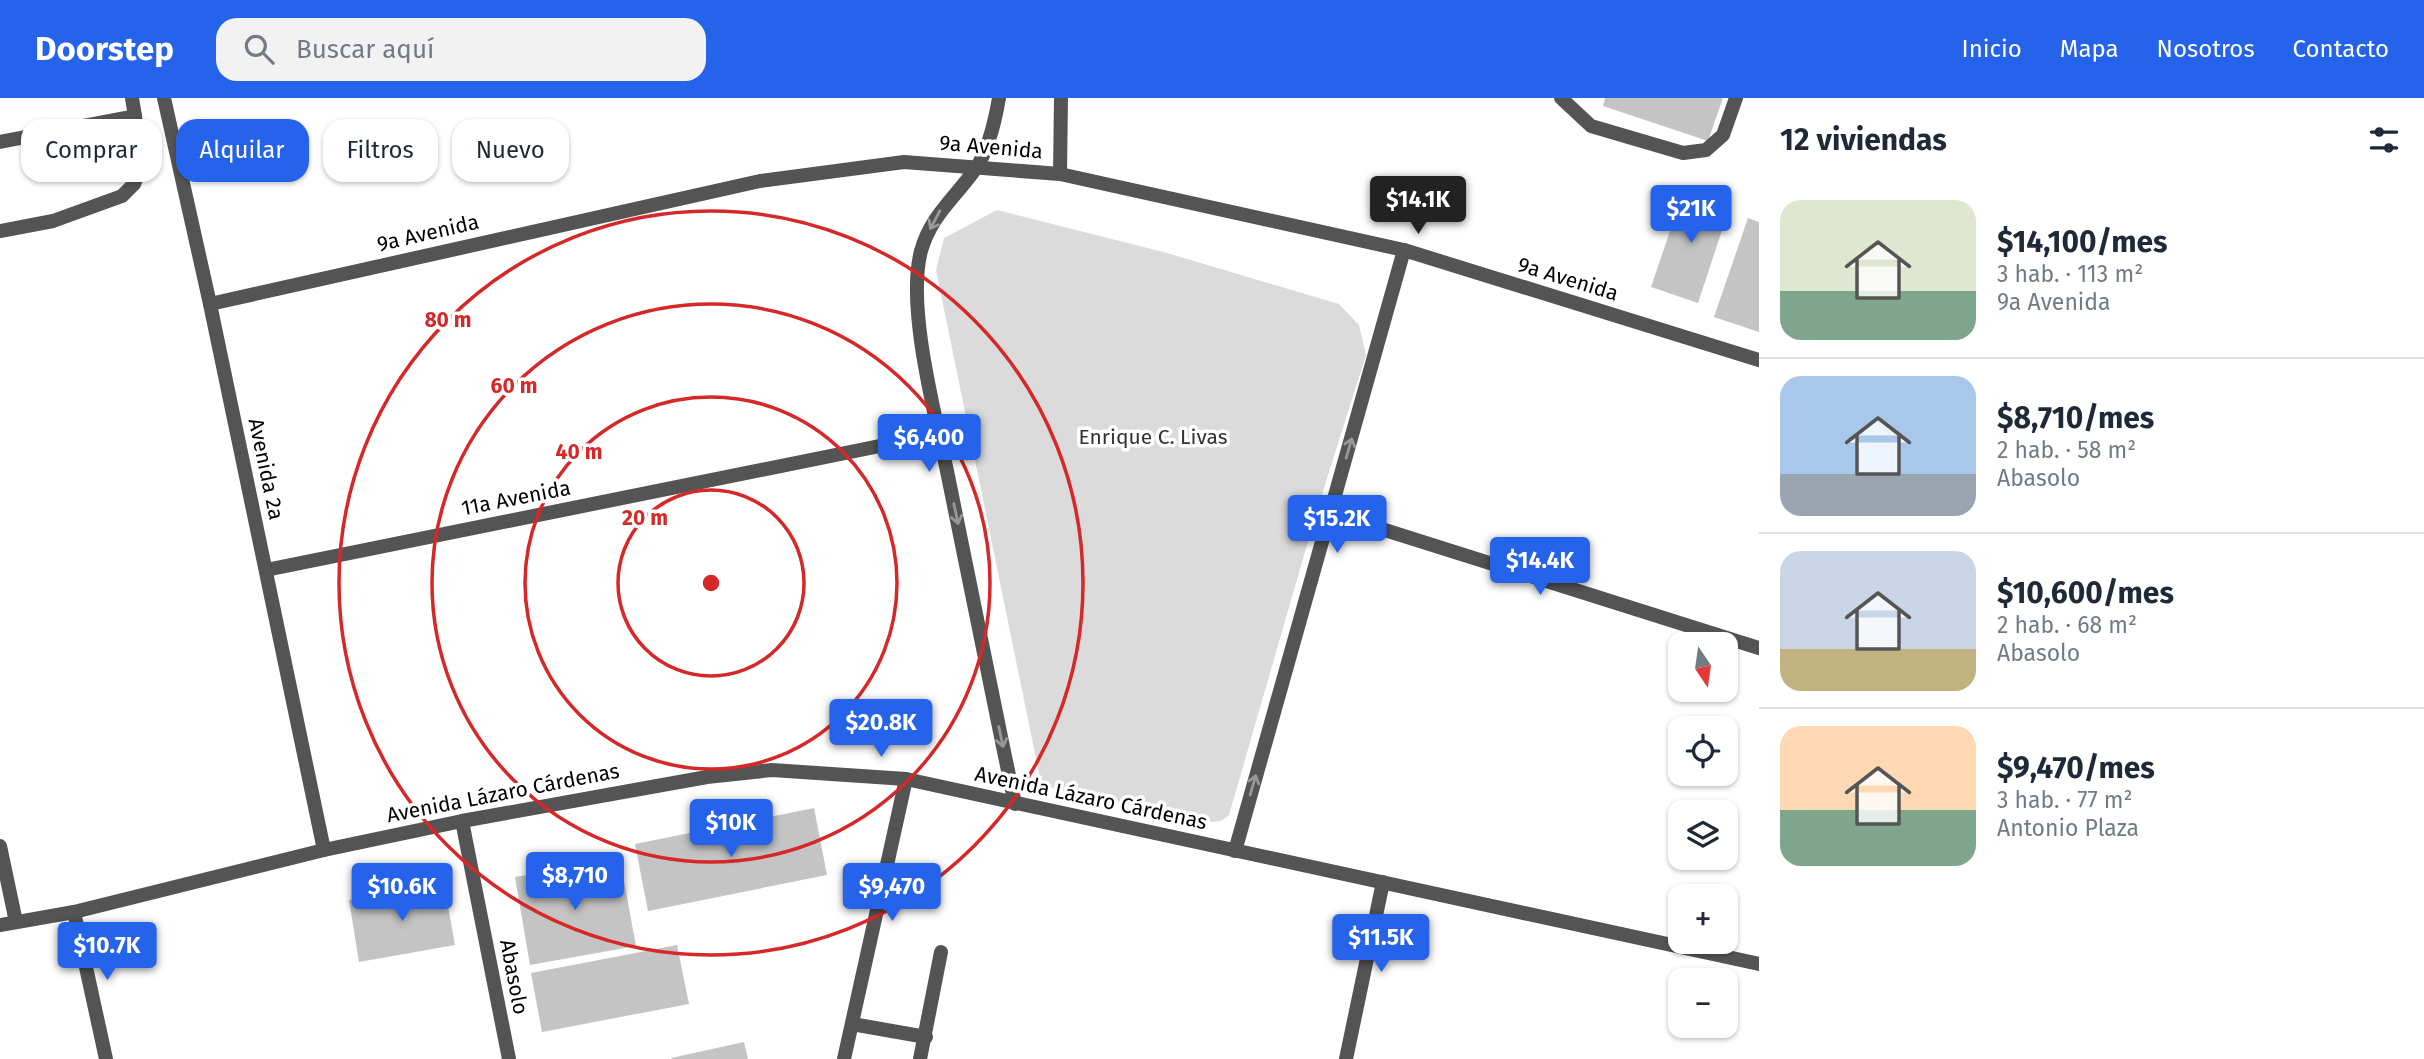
<!DOCTYPE html>
<html lang="es">
<head>
<meta charset="utf-8">
<style>
  body { margin:0; font-family:"Fira Sans",sans-serif; background:#f2f2f3; color:#1f2937; height:100vh; display:flex; flex-direction:column; font-size:26px; white-space:nowrap }
  * { box-sizing:border-box; margin:0 }
  p { font-size:23px; color:#747a83 }
  .icon { flex:none; width:38px; height:38px; fill:none; stroke:currentColor; stroke-width:2; stroke-linecap:round; stroke-linejoin:round }
  .map { position:relative; flex:1; overflow:hidden }
  .details { display:flex; flex-direction:column; background:#fff; width:665px }
  .details>* { flex:none }
  .guide { position:absolute; left:21px; top:21px; width:665px; height:63px; display:flex; gap:14px }
  .needle { width:46px; rotate:167deg }
  .buttons { position:absolute; left:1668px; top:534px; display:grid; gap:14px }
  .buttons a { display:grid; place-items:center; width:70px; height:70px; border-radius:14px; background:#fff; box-shadow:0 2px 5px #0004; font-size:35px }
  .price { position:absolute; translate:-50% -60px; padding:0 16px; border-radius:7px; background:#2563eb; color:#fff; font-size:23px; line-height:46px; filter:drop-shadow(0 2px 4px #0008) }
  .price::after { content:''; position:absolute; left:50%; top:42px; width:21px; height:16px; margin-left:-10px; background:inherit; clip-path:polygon(0 0,100% 0,50% 100%) }
  .price.current { background:#222; color:#fff }
  ul { padding:0; list-style:none }
  li { display:flex; align-items:center; gap:21px; height:175px; padding:0 21px }
  li+li { border-top:2px solid #e0e1e3 }
  li span { display:grid; place-items:center; flex:none; width:196px; height:140px; border-radius:21px; color:#555 }
  li>.icon { margin-inline-start:auto }
  span .icon { width:84px; height:84px; fill:#fffc; stroke-width:1 }
  li b { font-size:30px }
  h2 { display:flex; justify-content:space-between; align-items:center; height:84px; padding:0 21px; font-size:30px }
  .chip { padding:0 24px; border-radius:21px; background:#fff; box-shadow:0 2px 5px #0004; font-size:24px; line-height:63px }
  .chip.current { background:#2563eb; color:#fff }
  header { display:flex; align-items:center; gap:42px; box-sizing:border-box; height:98px; padding:0 35px; background:#2563eb; color:#fff }
  header strong { font-size:33px }
  nav { display:flex; gap:38px; margin-inline-start:auto; font-size:24px }
  .search { width:490px; height:63px; background:#f2f2f3; display:flex; align-items:center; gap:18px; box-sizing:border-box; padding:0 24px; border-radius:21px; color:#747a83; font-size:26px }
  main { display:flex; flex:1; min-height:0 }
  .map>svg:first-child { display:block }
  .green { fill:#dbdbdb }
  .building { fill:#c4c4c4 }
  .lines { fill:none; stroke-linecap:round; stroke-linejoin:round }
  .service { stroke:#545454; stroke-width:14 }
  .minor { stroke:#545454; stroke-width:14 }
  .tertiary { stroke:#545454; stroke-width:14 }
  .oneway { stroke:#989898 }
  .ring { fill:none; stroke:#d62828; stroke-width:3.5 }
  .labels { text-anchor:middle; dominant-baseline:central; stroke-width:7; stroke-linejoin:round; paint-order:stroke }
  .street-label { font-size:21px; fill:#000; stroke:#fff }
  .park-label { font-size:21px; fill:#323232; stroke:#fff }
  .centre { fill:#d62828; stroke:#fff; stroke-width:3.5 }
  .ring-label { font-size:21px; text-anchor:middle; font-weight:bold; fill:#d62828; stroke:#fff; stroke-width:7; stroke-linejoin:round; paint-order:stroke }
</style>
</head>
<body>
<header>
<strong>Doorstep</strong>
<div class="search"><svg class="icon" aria-label="search" viewBox="0 0 24 24"><circle cx="10" cy="10" r="6"/><path d="M15 15l6 6"/></svg>Buscar aquí</div>
<nav><a>Inicio</a><a>Mapa</a><a>Nosotros</a><a>Contacto</a></nav>
</header>
<main>
<div class="map">
<svg width="1759" height="961" viewBox="0 0 1759 961">
  <rect width="100%" height="100%" fill="#fff"/>
  <polygon class="green" points="997,112 1167,155 1339,206 1359,227 1366,257 1318,409 1229,717 1221,723 1212,724 1052,690 1043,685 1040,680 936,172 944,140"/>
  <g class="building">
    <polygon points="1605,0 1723,0 1708,43 1603,8"/>
    <polygon points="1685,89 1731,105 1698,205 1651,189"/>
    <polygon points="1748,120 1759,124 1759,234 1714,219"/>
    <polygon points="814,710 827,777 648,813 635,746"/>
    <polygon points="620,761 636,848 530,867 515,779"/>
    <polygon points="444,786 455,847 359,864 349,802"/>
    <polygon points="677,847 689,906 542,934 531,875"/>
    <polygon points="744,944 748,961 672,961 671,960"/>
  </g>
  <g class="lines">
    <g class="service">
      <polyline points="1561,0 1591,28 1683,55 1706,52 1723,37 1736,0"/>
      <polyline points="0,44 135,18 132,0"/>
      <polyline points="0,133 53,123 122,98 134,86 141,69 135,18"/>
      <polyline points="852,926 926,939"/>
      <polyline points="920,961 941,854"/>
    </g>
    <g class="minor">
      <polyline points="164,0 210,206 324,752"/>
      <path d="M999,0C995,23 989,51 976,70C956,99 931,117 921,153C906,210 936,319 948,378C970,488 992,597 1015,706"/>
      <polyline points="1060,76 1061,0"/>
      <polyline points="210,206 760,83 904,64 1060,76 1404,152 1759,262"/>
      <polyline points="1331,415 1759,550"/>
      <polyline points="266,472 939,336"/>
      <polyline points="462,723 509,961"/>
      <polyline points="0,748 16,824"/>
      <polyline points="1235,753 1404,152"/>
      <polyline points="74,814 106,961"/>
      <polyline points="844,961 906,681"/>
      <polyline points="1346,961 1383,784"/>
    </g>
    <polyline class="tertiary" points="0,827 74,814 324,752 462,723 707,679 772,672 906,681 1759,866"/>
  </g>
  <defs><path id="oneway-shaft" d="M-6 0H5M1.5-3L5.5 0L1.5 3" fill="none" stroke-width="1.6" stroke-linecap="round" stroke-linejoin="round" transform="scale(1.75)"/></defs>
  <g class="oneway">
    <use href="#oneway-shaft" transform="translate(935 122) rotate(118)"/>
    <use href="#oneway-shaft" transform="translate(1349 350) rotate(-74)"/>
    <use href="#oneway-shaft" transform="translate(956 416) rotate(78)"/>
    <use href="#oneway-shaft" transform="translate(1001 639) rotate(78)"/>
    <use href="#oneway-shaft" transform="translate(1253 687) rotate(-74)"/>
  </g>
  <g class="ring">
    <circle cx="711" cy="485" r="93"/>
    <circle cx="711" cy="485" r="186"/>
    <circle cx="711" cy="485" r="279"/>
    <circle cx="711" cy="485" r="372"/>
  </g>
  <g class="labels">
    <g class="street-label">
      <text transform="translate(991 49) rotate(5)">9a Avenida</text>
      <text transform="translate(428 135) rotate(-13)">9a Avenida</text>
      <text transform="translate(1568 181) rotate(17)">9a Avenida</text>
      <text transform="translate(266 371) rotate(78)">Avenida 2a</text>
      <text transform="translate(516 400) rotate(-11)">11a Avenida</text>
      <text transform="translate(503 695) rotate(-11)">Avenida Lázaro Cárdenas</text>
      <text transform="translate(1091 700) rotate(12)">Avenida Lázaro Cárdenas</text>
      <text transform="translate(514 879) rotate(79)">Abasolo</text>
    </g>
    <g class="park-label">
      <text x="1153" y="339">Enrique C. Livas</text>
    </g>
  </g>
  <circle cx="711" cy="485" r="10" class="centre"/>
  <g class="ring-label">
    <text x="448" y="229">80 m</text>
    <text x="514" y="295">60 m</text>
    <text x="579" y="361">40 m</text>
    <text x="645" y="427">20 m</text>
  </g>
</svg>
<div class="buttons">
<a><svg class="needle" viewBox="-14 -14 28 28"><path d="M0-13l5 13h-10z" fill="#e53935"/><path d="M0 13l5-13h-10z" fill="#747a83"/></svg></a>
<a><svg class="icon" aria-label="locate" viewBox="0 0 24 24"><circle cx="12" cy="12" r="6"/><path d="M12 2v4M12 18v4M2 12h4M18 12h4"/></svg></a>
<a><svg class="icon" aria-label="layers" viewBox="0 0 24 24"><path d="M12 4l9 5-9 5-9-5zM3 14l9 5 9-5"/></svg></a>
<a>+</a>
<a>−</a>
</div>
<b class="price current" style="left:1418px;top:138px">$14.1K</b>
<b class="price" style="left:1691px;top:147px">$21K</b>
<b class="price" style="left:929px;top:376px">$6,400</b>
<b class="price" style="left:1337px;top:457px">$15.2K</b>
<b class="price" style="left:1540px;top:499px">$14.4K</b>
<b class="price" style="left:881px;top:661px">$20.8K</b>
<b class="price" style="left:731px;top:761px">$10K</b>
<b class="price" style="left:575px;top:814px">$8,710</b>
<b class="price" style="left:402px;top:825px">$10.6K</b>
<b class="price" style="left:892px;top:825px">$9,470</b>
<b class="price" style="left:1381px;top:876px">$11.5K</b>
<b class="price" style="left:107px;top:884px">$10.7K</b>
<div class="guide">
<a class="chip">Comprar</a>
<a class="chip current">Alquilar</a>
<a class="chip">Filtros</a>
<a class="chip">Nuevo</a>
</div>
</div>
<section class="details">
<h2>12 viviendas<svg class="icon" aria-label="filters" viewBox="0 0 24 24"><path d="M4 7h16M4 17h16"/><circle cx="9" cy="7" r="2"/><circle cx="15" cy="17" r="2"/></svg></h2>
<ul>
<li><span style="background:linear-gradient(#dfe7d0 65%,#7fa58c 0)"><svg class="icon" aria-label="home" viewBox="0 0 24 24"><path d="M3 11l9-7 9 7M6 9v11h12V9"/></svg></span><div><b>$14,100/mes</b><p>3 hab. · 113 m²</p><p>9a Avenida</p></div></li>
<li><span style="background:linear-gradient(#a9c7e8 70%,#9aa5b1 0)"><svg class="icon" aria-label="home" viewBox="0 0 24 24"><path d="M3 11l9-7 9 7M6 9v11h12V9"/></svg></span><div><b>$8,710/mes</b><p>2 hab. · 58 m²</p><p>Abasolo</p></div></li>
<li><span style="background:linear-gradient(#c9d6e8 70%,#c2b280 0)"><svg class="icon" aria-label="home" viewBox="0 0 24 24"><path d="M3 11l9-7 9 7M6 9v11h12V9"/></svg></span><div><b>$10,600/mes</b><p>2 hab. · 68 m²</p><p>Abasolo</p></div></li>
<li><span style="background:linear-gradient(#ffd9b3 60%,#7fa58c 0)"><svg class="icon" aria-label="home" viewBox="0 0 24 24"><path d="M3 11l9-7 9 7M6 9v11h12V9"/></svg></span><div><b>$9,470/mes</b><p>3 hab. · 77 m²</p><p>Antonio Plaza</p></div></li>
</ul>
</section>
</main>
</body>
</html>
